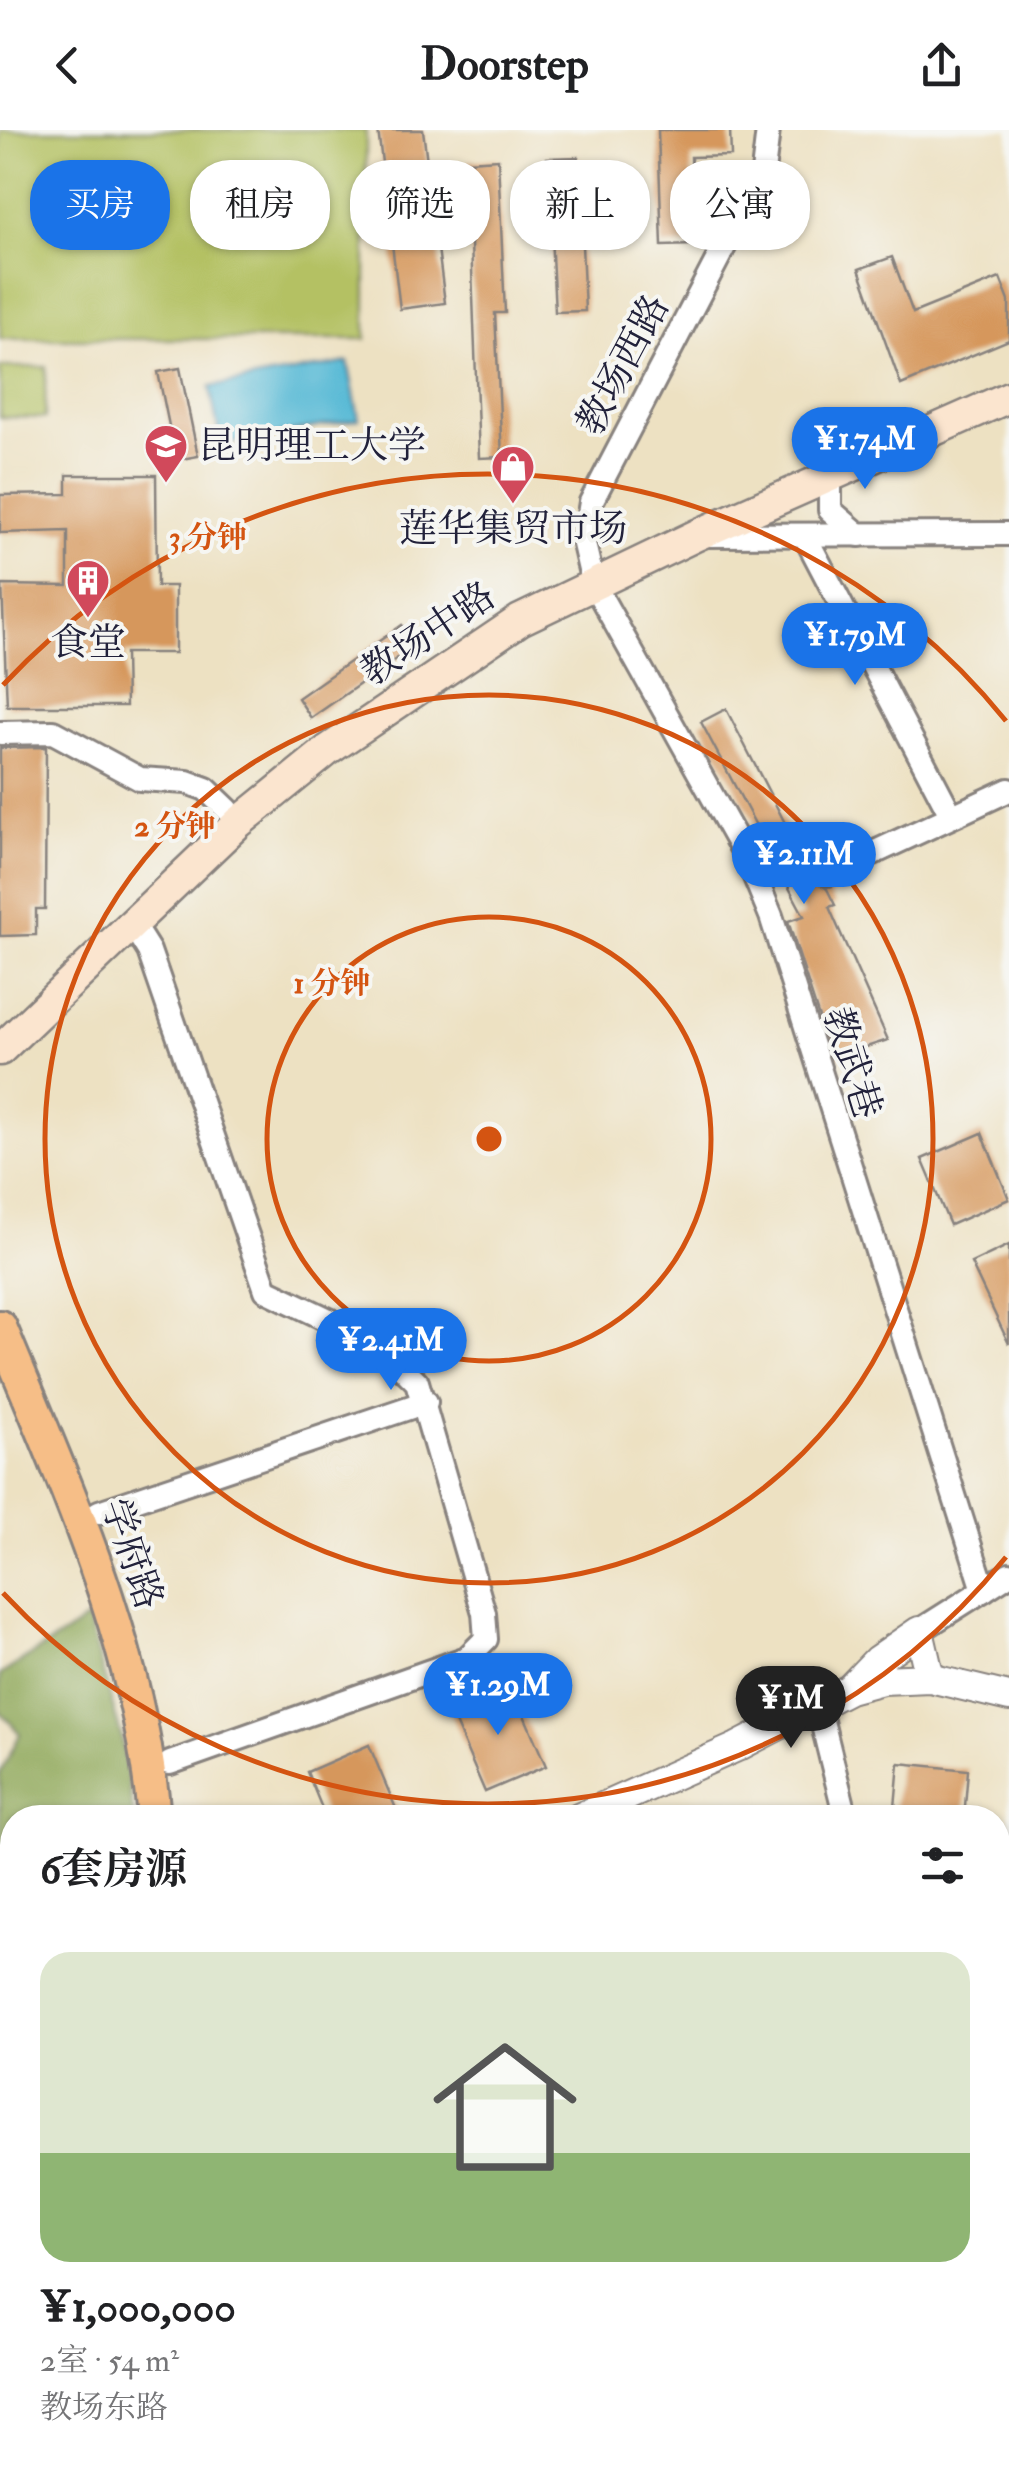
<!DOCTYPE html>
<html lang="zh">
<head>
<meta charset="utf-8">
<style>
  body { margin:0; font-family:"IM FELL Double Pica","Noto Serif SC",serif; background:#f6f6f6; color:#202124; height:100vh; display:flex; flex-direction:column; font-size:38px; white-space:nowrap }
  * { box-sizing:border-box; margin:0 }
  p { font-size:32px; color:#757577 }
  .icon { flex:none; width:55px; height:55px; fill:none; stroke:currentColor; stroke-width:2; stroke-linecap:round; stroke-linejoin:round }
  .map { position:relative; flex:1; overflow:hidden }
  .panel { position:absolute; left:0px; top:1675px; width:1010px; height:670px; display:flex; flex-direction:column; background:#fff; border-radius:40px 40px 0 0; box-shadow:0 2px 8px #0004 }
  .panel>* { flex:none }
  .guide { position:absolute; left:30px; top:30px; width:950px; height:90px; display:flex; gap:20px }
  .price { position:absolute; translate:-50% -85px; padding:0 22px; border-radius:35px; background:#1a73e8; color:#fff; font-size:32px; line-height:65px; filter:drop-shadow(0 2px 5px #0008) }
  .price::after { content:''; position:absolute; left:50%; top:60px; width:30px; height:22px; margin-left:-15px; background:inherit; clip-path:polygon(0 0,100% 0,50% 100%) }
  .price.active { background:#222; color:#fff }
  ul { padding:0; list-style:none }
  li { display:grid; align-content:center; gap:20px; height:530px; padding:0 40px }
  li span { display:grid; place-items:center; height:310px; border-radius:30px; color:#555 }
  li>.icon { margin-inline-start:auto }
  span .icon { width:180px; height:180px; fill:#fffc; stroke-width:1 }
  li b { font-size:42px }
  h2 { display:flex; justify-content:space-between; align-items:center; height:120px; padding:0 40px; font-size:42px }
  .pill { padding:0 35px; border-radius:40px; background:#fff; box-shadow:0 2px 8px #0004; font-size:35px; line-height:90px }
  .pill.active { background:#1a73e8; color:#fff }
  header { display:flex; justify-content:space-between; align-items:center; height:130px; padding:0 40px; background:#fff; font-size:45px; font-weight:700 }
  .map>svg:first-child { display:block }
  .green { fill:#b4c163; stroke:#6b724f; stroke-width:2.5 }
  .forest { fill:#8fa759; stroke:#58644a; stroke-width:2.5 }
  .water { fill:#57b9d5; stroke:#3c6e88; stroke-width:2.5 }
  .building { fill:#d6975b }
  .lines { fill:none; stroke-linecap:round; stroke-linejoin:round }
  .minor-casing { stroke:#88827e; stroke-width:28 }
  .tertiary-casing { stroke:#88827e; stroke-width:32 }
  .secondary-casing { stroke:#88827e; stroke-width:35 }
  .primary-casing { stroke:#88827e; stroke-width:38 }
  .minor { stroke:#fff; stroke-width:22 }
  .tertiary { stroke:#fff; stroke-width:28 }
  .secondary { stroke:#fbe5cf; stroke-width:30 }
  .primary { stroke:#f6be87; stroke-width:32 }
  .ring { fill:none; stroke:#d45411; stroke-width:5 }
  .labels { text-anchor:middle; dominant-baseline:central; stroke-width:8; stroke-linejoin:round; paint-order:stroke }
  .street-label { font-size:38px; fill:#22223b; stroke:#f6f6f2 }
  .poi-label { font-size:38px; fill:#22223b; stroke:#f6f6f2 }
  .centre { fill:#d45411; stroke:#f6f6f2; stroke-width:5 }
  .ring-label { font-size:30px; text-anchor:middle; font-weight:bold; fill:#d45411; stroke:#f6f6f2; stroke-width:8; stroke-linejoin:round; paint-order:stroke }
</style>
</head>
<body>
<header><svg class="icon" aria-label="back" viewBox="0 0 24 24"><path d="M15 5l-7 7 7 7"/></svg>Doorstep<svg class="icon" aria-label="share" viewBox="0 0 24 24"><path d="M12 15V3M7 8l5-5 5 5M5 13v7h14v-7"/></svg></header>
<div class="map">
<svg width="1009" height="2345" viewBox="0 0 1009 2345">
  <rect width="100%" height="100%" fill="#f6f6f2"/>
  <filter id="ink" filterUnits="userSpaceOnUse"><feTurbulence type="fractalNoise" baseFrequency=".01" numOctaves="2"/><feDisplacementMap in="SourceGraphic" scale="20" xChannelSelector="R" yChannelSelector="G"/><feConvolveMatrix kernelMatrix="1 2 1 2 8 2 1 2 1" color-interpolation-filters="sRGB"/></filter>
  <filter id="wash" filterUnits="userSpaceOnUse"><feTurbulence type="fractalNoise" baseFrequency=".0048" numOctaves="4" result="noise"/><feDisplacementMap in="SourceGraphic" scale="40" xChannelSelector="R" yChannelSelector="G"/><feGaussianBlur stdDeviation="2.25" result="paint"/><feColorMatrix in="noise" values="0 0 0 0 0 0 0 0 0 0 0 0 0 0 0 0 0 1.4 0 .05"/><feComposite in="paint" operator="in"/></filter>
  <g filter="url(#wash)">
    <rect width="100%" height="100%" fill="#ede1c2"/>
    <g class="green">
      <rect x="0" y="0" width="366" height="209"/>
      <polygon points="0,237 46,237 45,288 0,287"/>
    </g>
    <polygon class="forest" points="88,1489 121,1605 134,1687 12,1688 12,1876 0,1881 0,1644 20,1604 0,1581 0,1545"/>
    <polygon class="water" points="348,232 359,289 221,315 210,257"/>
    <g id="blocks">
      <g class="building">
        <polygon points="378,0 423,0 445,173 400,179"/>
        <polygon points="658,0 730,0 731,26 691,27 694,115 662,116"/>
        <polygon points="578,27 585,181 555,182 547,28"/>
        <polygon points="498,29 505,183 495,183 502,327 479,328 468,31"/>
        <polygon points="892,127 913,183 1000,148 1009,171 1009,210 901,255 859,139"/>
        <polygon points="180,238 198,326 176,330 158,242"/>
        <polygon points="67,345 156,345 157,456 175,456 175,523 125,523 126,576 7,576 2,455 68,456 68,401 0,403 0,365 67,364"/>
        <polygon points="402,495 416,515 311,588 298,568"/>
        <polygon points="726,579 815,751 827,759 835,775 829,777 888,910 832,928 788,791 804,786 701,592"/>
        <polygon points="46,617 45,779 36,779 36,805 0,806 0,618"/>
        <polygon points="982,1003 1009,1069 950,1095 922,1029"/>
        <polygon points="1009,1115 1009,1214 971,1133"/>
        <polygon points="511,1555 546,1636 485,1662 450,1581"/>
        <polygon points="369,1615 400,1688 326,1688 307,1642"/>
        <polygon points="899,1633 968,1640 964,1688 894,1688"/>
      </g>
    </g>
  </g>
  <g filter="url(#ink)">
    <use href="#blocks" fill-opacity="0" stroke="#88827e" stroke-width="2.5"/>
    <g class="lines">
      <defs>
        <g id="minor">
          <polyline points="768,0 763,42 591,372 584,414 593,453 748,730 771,786 984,1460"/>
          <polyline points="830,345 830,380 859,405"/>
          <polyline points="705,405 1009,404"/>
          <polyline points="805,406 951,685"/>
          <polyline points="0,603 53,602 140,649 187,652 206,659 228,680"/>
          <polyline points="828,744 1009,660"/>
          <polyline points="132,794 149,821 266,1160 377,1213 417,1252 484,1483 486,1509 467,1528 170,1633"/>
          <polyline points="99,1382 426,1272"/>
          <polyline points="919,1501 1009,1444"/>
          <polyline points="818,1575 846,1688"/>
          <polyline points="998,2251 1009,2246"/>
          <polyline points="343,2345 516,2332"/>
          <polyline points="919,2345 920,2332"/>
        </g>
        <g id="tertiary">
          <polyline points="850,1558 877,1530 919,1501 930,1548"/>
          <polyline points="578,1688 737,1617 849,1559 882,1550 930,1548 1009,1567"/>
        </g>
        <g id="secondary">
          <polyline points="0,920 238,693 328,620 520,490 697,405 1009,267"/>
          <polyline points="0,1923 12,1919"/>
        </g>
        <g id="primary">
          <path d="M0,1197C65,1355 140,1515 154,1688"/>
          <polyline points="224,2332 225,2345"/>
        </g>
      </defs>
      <use href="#minor" class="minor-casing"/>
      <use href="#tertiary" class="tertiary-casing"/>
      <use href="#secondary" class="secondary-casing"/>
      <use href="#primary" class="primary-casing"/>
      <use href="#minor" class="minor"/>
      <use href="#tertiary" class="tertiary"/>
      <use href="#secondary" class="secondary"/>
      <use href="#primary" class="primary"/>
    </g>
  </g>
  <g class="ring">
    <circle cx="489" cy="1009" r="222"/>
    <circle cx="489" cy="1009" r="444"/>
    <path d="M1006 1427A665 665 0 0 1 3 1463M3 555A665 665 0 0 1 1006 591"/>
  </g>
  <defs>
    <symbol id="university-pin" viewBox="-11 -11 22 30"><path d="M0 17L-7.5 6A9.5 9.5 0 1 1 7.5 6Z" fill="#d1495b" stroke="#f6f6f2"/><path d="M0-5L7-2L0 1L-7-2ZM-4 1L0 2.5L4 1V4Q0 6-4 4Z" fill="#fff"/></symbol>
    <symbol id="shop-pin" viewBox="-11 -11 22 30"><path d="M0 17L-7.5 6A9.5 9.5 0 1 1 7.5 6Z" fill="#d1495b" stroke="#f6f6f2"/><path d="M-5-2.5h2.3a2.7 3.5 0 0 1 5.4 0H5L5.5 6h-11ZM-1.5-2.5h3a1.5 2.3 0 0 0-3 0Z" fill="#fff"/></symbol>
    <symbol id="building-pin" viewBox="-11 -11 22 30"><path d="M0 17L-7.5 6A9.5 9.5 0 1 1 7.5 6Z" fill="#d1495b" stroke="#f6f6f2"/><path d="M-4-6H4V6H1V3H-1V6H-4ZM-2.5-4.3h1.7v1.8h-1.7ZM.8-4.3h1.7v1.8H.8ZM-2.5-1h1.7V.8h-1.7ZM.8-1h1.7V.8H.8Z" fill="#fff"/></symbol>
  </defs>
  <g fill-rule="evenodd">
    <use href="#university-pin" x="141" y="291" width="50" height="68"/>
    <use href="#shop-pin" x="488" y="312" width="50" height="68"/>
    <use href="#building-pin" x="63" y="426" width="50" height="68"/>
  </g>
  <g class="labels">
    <g class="street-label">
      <text transform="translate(623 235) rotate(-62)">教场西路</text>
      <text transform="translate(428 504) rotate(-34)">教场中路</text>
      <text transform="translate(852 933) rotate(73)">教武巷</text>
      <text transform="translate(132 1424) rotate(71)">学府路</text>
    </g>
    <g class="poi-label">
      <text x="198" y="316" text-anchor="start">昆明理工大学</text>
      <text x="513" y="399">莲华集贸市场</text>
      <text x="88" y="513">食堂</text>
    </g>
  </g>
  <circle cx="489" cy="1009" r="15" class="centre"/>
  <g class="ring-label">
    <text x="208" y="417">3 分钟</text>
    <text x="175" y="706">2 分钟</text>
    <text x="332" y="863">1 分钟</text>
  </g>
</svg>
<b class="price" style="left:865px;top:362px">¥1.74M</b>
<b class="price" style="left:855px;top:558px">¥1.79M</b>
<b class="price" style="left:804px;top:777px">¥2.11M</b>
<b class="price" style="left:391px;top:1263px">¥2.41M</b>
<b class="price" style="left:498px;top:1608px">¥1.29M</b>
<b class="price active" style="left:791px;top:1621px">¥1M</b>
<div class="guide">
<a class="pill active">买房</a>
<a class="pill">租房</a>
<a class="pill">筛选</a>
<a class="pill">新上</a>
<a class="pill">公寓</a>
</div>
<section class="panel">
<h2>6套房源<svg class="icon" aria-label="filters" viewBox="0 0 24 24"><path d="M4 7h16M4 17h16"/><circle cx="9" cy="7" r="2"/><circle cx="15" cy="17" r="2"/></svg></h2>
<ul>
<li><span style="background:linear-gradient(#dfe7d0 65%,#8fb573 0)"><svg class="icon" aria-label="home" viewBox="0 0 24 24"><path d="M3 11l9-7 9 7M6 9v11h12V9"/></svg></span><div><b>¥1,000,000</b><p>2室 · 54 m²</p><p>教场东路</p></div></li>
</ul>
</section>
</div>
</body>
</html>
